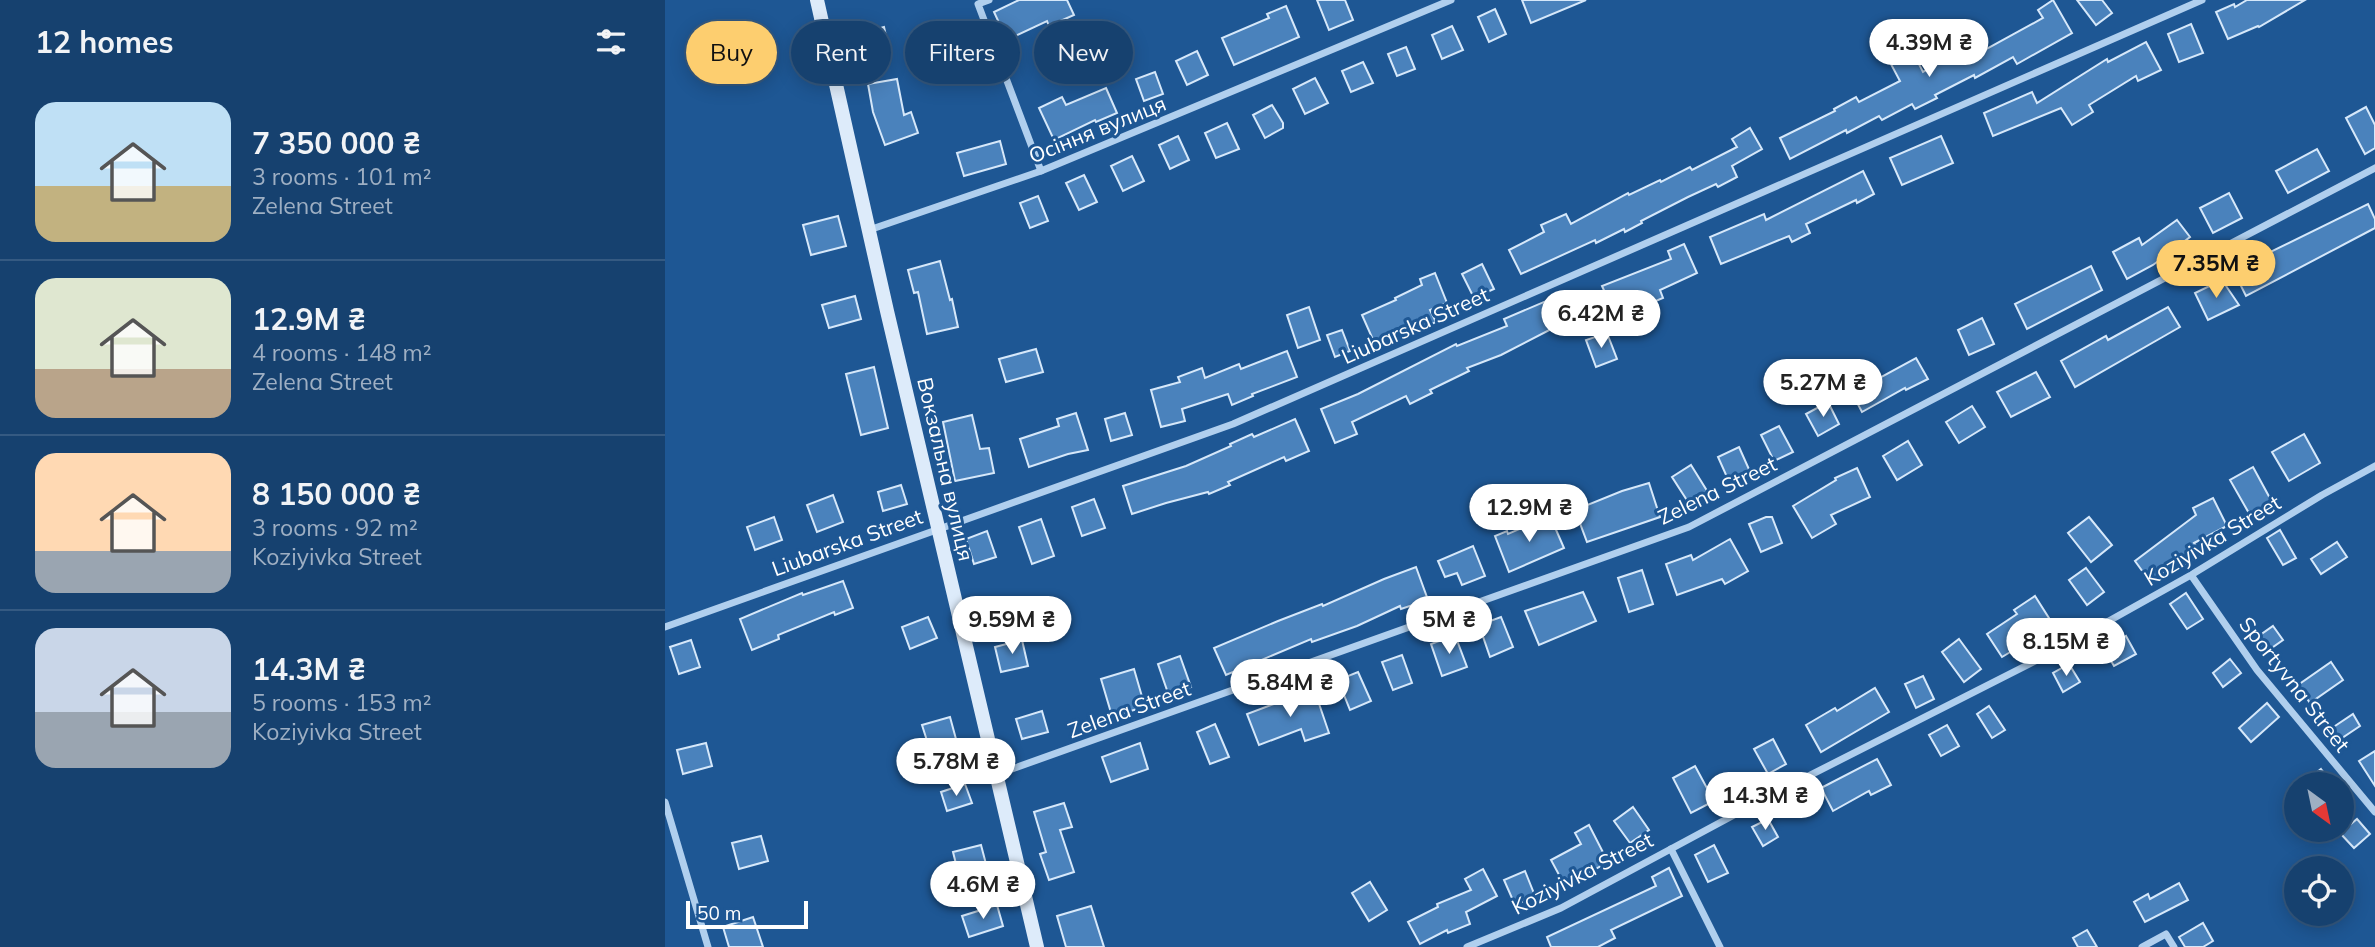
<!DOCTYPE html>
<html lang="en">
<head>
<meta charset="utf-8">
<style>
  body { margin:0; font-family:Mulish,sans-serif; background:#1f4874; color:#f1f3f6; height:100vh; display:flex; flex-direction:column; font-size:26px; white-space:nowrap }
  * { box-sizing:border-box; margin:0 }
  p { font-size:23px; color:#9eafc3 }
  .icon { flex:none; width:38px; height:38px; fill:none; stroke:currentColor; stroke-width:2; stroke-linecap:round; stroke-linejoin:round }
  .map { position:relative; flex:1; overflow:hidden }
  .drawer { display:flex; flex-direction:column; background:#16416f; width:665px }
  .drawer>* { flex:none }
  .banner { position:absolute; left:21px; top:21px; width:665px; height:63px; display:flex; gap:14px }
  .needle { width:46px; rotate:147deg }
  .buttons { position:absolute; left:1619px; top:772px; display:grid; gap:14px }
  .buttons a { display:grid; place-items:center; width:70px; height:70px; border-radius:50%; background:#16416f; box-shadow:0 4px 18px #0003,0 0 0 2px #355a82; font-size:35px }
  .scale { position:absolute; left:21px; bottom:18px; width:122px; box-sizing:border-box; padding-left:7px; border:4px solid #fff; border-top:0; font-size:19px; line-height:24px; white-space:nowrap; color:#fff; -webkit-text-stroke:5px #1e5794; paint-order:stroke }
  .price { position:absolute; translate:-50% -60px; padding:0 16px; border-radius:24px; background:#fff; color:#222; font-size:23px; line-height:46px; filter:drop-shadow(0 2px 4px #0008) }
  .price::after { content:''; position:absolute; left:50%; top:42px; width:21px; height:16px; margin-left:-10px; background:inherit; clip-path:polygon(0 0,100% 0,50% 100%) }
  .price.on { background:#fdce6f; color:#111 }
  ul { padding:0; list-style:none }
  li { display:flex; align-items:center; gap:21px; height:175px; padding:0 35px }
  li+li { border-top:2px solid #355a82 }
  li span { display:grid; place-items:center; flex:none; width:196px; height:140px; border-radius:21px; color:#555 }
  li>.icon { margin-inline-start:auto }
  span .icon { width:84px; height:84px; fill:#fffc; stroke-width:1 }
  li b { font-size:30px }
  h2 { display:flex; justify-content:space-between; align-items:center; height:84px; padding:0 35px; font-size:30px }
  .chip { padding:0 24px; border-radius:32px; background:#16416f; box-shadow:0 4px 18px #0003,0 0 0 2px #355a82; font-size:24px; line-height:63px }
  .chip.on { background:#fdce6f; color:#111 }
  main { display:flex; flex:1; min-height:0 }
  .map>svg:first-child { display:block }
  .building { fill:#4a82bc; stroke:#d6e8fa; stroke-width:2 }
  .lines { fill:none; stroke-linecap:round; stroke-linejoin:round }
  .minor { stroke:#b0cfee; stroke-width:7 }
  .secondary { stroke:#ddebfa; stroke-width:14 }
  .labels { text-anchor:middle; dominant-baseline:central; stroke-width:6; stroke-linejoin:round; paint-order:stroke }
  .street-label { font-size:21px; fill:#fff; stroke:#1e5794 }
</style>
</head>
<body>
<main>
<section class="drawer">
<h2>12 homes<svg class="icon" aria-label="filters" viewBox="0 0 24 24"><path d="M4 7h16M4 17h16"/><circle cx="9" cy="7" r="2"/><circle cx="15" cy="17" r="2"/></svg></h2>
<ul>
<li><span style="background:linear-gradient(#bfe0f5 60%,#c2b280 0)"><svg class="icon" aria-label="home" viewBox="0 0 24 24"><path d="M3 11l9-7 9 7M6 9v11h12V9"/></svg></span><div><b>7 350 000 ₴</b><p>3 rooms · 101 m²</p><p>Zelena Street</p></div></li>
<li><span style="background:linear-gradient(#dfe7d0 65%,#b9a48a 0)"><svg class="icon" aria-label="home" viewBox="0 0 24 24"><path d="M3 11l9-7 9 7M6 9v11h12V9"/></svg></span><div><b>12.9M ₴</b><p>4 rooms · 148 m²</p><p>Zelena Street</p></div></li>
<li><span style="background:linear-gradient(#ffd9b3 70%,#9aa5b1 0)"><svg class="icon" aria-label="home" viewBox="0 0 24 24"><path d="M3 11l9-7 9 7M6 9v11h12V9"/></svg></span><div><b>8 150 000 ₴</b><p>3 rooms · 92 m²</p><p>Koziyivka Street</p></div></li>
<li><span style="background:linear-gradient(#c9d6e8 60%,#9aa5b1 0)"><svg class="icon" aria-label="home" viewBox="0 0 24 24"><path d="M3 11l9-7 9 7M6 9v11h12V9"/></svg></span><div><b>14.3M ₴</b><p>5 rooms · 153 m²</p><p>Koziyivka Street</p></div></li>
</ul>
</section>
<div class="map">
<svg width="1710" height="947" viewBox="0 0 1710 947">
  <rect width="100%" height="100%" fill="#1e5794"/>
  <g class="building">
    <polygon points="354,0 402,0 409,15 384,26 382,21 342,40 329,12"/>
    <polygon points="652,0 680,0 688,20 664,30"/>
    <polygon points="857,0 921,0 866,23"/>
    <polygon points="1388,0 1407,33 1352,64 1348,57 1310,78 1309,75 1270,95 1272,98 1250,109 1247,104 1217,120 1214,116 1182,133 1181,130 1125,159 1115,138 1170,111 1169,109 1191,97 1194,102 1235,81 1219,51 1241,39 1258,72 1296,51 1293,46 1310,36 1318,51 1378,18 1373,10"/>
    <polygon points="1412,0 1437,0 1447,13 1431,25"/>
    <polygon points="1582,0 1640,0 1594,27 1593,26 1563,39 1551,12 1569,4 1570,7"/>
    <polygon points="621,6 634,37 569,65 557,38 604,18 602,14"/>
    <polygon points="830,9 841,34 824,42 813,17"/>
    <polygon points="1526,24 1538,53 1514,62 1503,34"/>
    <polygon points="787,26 798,50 777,59 767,35"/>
    <polygon points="219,27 224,49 196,57 190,35"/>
    <polygon points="1481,42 1496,70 1473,81 1471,76 1424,105 1428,112 1407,125 1396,108 1328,136 1319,113 1367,92 1372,103 1442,59 1443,62"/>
    <polygon points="741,47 750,69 732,76 723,54"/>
    <polygon points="532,51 543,75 522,85 511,61"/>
    <polygon points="698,62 708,83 686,92 677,71"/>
    <polygon points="490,72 498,94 479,101 471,79"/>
    <polygon points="650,78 663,103 640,114 628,89"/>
    <polygon points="232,79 239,115 246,112 253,133 220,145 208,112 203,84"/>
    <polygon points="441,88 452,113 431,122 430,120 389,140 374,108 397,97 401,105"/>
    <polygon points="607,105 618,123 618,128 600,138 588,115"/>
    <polygon points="1701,107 1710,125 1710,148 1700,154 1681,118"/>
    <polygon points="562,123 574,149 551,158 540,133"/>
    <polygon points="1085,128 1097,149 1067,166 1072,177 1053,187 1051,184 1023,197 976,221 977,223 960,232 959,229 931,243 930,240 856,274 844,250 879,232 876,225 901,214 906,224 963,193 964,195 995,180 996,182 1025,167 1027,170 1072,147 1067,139"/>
    <polygon points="513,136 524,160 505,169 494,145"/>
    <polygon points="1276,136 1288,163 1237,185 1225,158"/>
    <polygon points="335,141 341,164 299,176 292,153"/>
    <polygon points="1652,149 1664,171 1623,193 1611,171"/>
    <polygon points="467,156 479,181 458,191 446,166"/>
    <polygon points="1198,171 1209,194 1192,203 1191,200 1141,224 1145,233 1127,242 1124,236 1056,264 1045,237 1099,214 1101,220"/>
    <polygon points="419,175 432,202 414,210 401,183"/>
    <polygon points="1564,193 1577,218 1548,233 1535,208"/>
    <polygon points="373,196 383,221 365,228 355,203"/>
    <polygon points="1703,204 1710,219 1710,228 1581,296 1570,274 1593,262 1591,259"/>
    <polygon points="173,216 181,246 146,255 138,225"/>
    <polygon points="1512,220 1525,237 1488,265 1462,279 1448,252 1474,238 1477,245"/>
    <polygon points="1019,244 1032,273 995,290 998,298 974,308 975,311 953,321 937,286 1006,259 1003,251"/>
    <polygon points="275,261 285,300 287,299 293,327 262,334 253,292 249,293 243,270"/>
    <polygon points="817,264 829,289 809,298 797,274"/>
    <polygon points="1426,266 1437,290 1362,329 1350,304"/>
    <polygon points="770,273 782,303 765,310 771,322 746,333 743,327 709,342 697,315 731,300 730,298 757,285 755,279"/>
    <polygon points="1557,280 1574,305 1543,320 1530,293"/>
    <polygon points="900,293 912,319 895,328 894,325 836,355 802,368 804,371 765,390 767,393 745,404 741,396 687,422 692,434 670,443 656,409 693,394 791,344 792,346 842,326 839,319"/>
    <polygon points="190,296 196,319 164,328 157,305"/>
    <polygon points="644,307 655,340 633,348 622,315"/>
    <polygon points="1503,307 1515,327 1410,387 1396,361 1441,336 1443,340"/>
    <polygon points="1317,318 1329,344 1304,355 1293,330"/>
    <polygon points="677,330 685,351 670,357 662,335"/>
    <polygon points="942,333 952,359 931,367 921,340"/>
    <polygon points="371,349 378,372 341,382 334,359"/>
    <polygon points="622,351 632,377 587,394 588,396 567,405 563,394 517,409 520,421 496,427 486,390 515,382 513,377 537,368 540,378 574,364 576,369"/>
    <polygon points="1251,358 1263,379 1241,390 1240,388 1197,412 1181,382 1205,369 1211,380"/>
    <polygon points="209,367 223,428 196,435 181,374"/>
    <polygon points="1371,372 1385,397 1346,417 1332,392"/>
    <polygon points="1163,402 1174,424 1153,436 1141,414"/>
    <polygon points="1307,406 1320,427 1294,443 1281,422"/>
    <polygon points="411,413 423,450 403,454 364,467 355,439 394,426 392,419"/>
    <polygon points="460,413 467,435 446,441 440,419"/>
    <polygon points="307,415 315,449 324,448 329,473 290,481 278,422"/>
    <polygon points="630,419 644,451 621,461 619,457 563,482 565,485 544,494 543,492 501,503 467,514 458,486 521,466 566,446 565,444 587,434 589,437"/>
    <polygon points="1114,426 1128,452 1109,461 1096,435"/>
    <polygon points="1639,434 1655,463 1624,481 1607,452"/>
    <polygon points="1243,441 1257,465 1232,480 1218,456"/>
    <polygon points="1074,447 1087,476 1066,486 1053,457"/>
    <polygon points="1026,465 1044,494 1025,505 1007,477"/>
    <polygon points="1588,467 1607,502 1585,515 1565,480"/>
    <polygon points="1192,468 1205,497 1166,515 1171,524 1147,538 1128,506 1171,480 1170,478"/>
    <polygon points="984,483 995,517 922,542 910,510 957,491"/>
    <polygon points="236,485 242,504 218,511 213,492"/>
    <polygon points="168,495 178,522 152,532 142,505"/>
    <polygon points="1548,498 1562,526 1529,543 1536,554 1519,566 1515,561 1486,583 1470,561 1531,515 1528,508"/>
    <polygon points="429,499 440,528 417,536 407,507"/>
    <polygon points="885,516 899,548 844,572 830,536 842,531 843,534"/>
    <polygon points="109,517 117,540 90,550 82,527"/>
    <polygon points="1101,517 1107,517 1117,543 1096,552 1084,524"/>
    <polygon points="1424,517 1447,545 1426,562 1403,533"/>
    <polygon points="376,519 389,556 367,564 354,527"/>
    <polygon points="1615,530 1631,558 1618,565 1602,538"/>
    <polygon points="322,531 331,557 309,564 301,539"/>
    <polygon points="1065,539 1083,571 1060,584 1057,579 1012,595 1001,564 1026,555 1028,560"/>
    <polygon points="1672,542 1682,557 1656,574 1646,559"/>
    <polygon points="808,546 820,576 797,585 792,573 780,577 773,561"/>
    <polygon points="751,567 763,600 736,609 735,606 692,626 647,642 646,639 561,675 549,648 613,621 657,604 658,606 719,579"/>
    <polygon points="1421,568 1439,592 1422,605 1404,580"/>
    <polygon points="977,570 988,604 964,612 953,578"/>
    <polygon points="178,581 188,608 170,615 169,612 113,635 114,639 87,650 75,619 137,593 138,595"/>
    <polygon points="918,592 931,621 874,645 860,611"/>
    <polygon points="1521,593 1538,619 1522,629 1505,604"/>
    <polygon points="1370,596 1389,626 1337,657 1322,634 1352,614 1349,610"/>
    <polygon points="263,617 272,638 245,649 237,627"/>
    <polygon points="836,617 848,647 825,657 814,625"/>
    <polygon points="1608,626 1618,640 1598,654 1588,640"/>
    <polygon points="790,635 802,667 777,676 766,644"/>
    <polygon points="1461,636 1471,654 1449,666 1439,649"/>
    <polygon points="1294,639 1316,669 1299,682 1277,652"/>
    <polygon points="26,640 35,667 14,674 5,647"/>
    <polygon points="357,640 363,666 336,672 330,647"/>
    <polygon points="737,655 747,683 728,690 717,662"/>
    <polygon points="515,656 526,687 504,696 493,664"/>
    <polygon points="1565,659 1576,673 1558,687 1548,673"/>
    <polygon points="1666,662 1678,680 1645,703 1633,685"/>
    <polygon points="1404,664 1415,682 1398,692 1388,673"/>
    <polygon points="469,669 480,707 447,716 436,679"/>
    <polygon points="693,672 706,701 685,710 673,680"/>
    <polygon points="1258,676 1269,699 1251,708 1240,684"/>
    <polygon points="1210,688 1224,712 1156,752 1141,725 1170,708 1172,711"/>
    <polygon points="649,689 664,733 640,741 636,729 594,745 582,714"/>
    <polygon points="1602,703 1614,717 1586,742 1574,728"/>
    <polygon points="1324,706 1340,730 1327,738 1312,714"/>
    <polygon points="377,711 383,732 357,739 351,719"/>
    <polygon points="1688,714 1695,726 1674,740 1667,728"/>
    <polygon points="285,717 291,739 264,747 257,725"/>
    <polygon points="550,724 564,757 545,764 532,732"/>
    <polygon points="1282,725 1294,746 1276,756 1264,735"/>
    <polygon points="1108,739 1121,764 1103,774 1089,749"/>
    <polygon points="41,743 47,766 18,774 12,750"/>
    <polygon points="475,743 483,769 446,782 437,757"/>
    <polygon points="1710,751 1710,786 1694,761"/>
    <polygon points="1212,759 1226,785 1206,795 1204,791 1168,811 1156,788"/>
    <polygon points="1030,766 1049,801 1026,813 1008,778"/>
    <polygon points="1656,769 1668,784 1637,784"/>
    <polygon points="300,784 307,803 282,811 276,792"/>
    <polygon points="399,803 407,827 395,830 409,872 384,880 375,854 381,852 369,812"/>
    <polygon points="968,807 984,830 965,843 949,821"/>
    <polygon points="1103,819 1113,837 1098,846 1087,827"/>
    <polygon points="1692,819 1705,834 1689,848 1675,833"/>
    <polygon points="924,825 943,862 900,886 886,860 916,844 910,833"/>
    <polygon points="96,836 103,861 74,869 67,843"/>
    <polygon points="316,845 321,864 293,872 288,852"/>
    <polygon points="1049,845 1063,873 1043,882 1030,855"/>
    <polygon points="1004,868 1017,896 946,930 950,938 933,947 886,947 882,937 991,886 987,877"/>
    <polygon points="818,869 832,896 801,912 805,924 783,933 782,930 755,944 743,922 773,907 772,904 806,890 800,879"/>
    <polygon points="860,871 870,896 850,905 839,880"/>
    <polygon points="705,882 722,910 704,921 687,893"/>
    <polygon points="1514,883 1523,900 1480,922 1469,902 1483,894 1485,899"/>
    <polygon points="332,905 338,926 304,937 297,916"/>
    <polygon points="426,906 439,947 401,947 392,916"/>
    <polygon points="88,917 98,947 64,947 58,927"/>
    <polygon points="1538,923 1548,941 1538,947 1520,947 1514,937"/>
    <polygon points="1422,930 1432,947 1413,947 1408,938"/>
  </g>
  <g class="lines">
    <g class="minor">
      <polyline points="324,0 313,4 376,171"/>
      <polyline points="204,230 376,171 786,0"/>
      <polyline points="1526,575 1592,670 1710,812"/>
      <polyline points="0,627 568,424 1537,0"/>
      <polyline points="333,774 1024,527 1710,168"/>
      <polyline points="0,802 43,947"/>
      <polyline points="1006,849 1055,947"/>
      <polyline points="802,947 896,908 1110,793 1392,650 1526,575 1657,495 1710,466"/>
      <polyline points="1477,947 1501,934 1509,947"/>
    </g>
    <polyline class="secondary" points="152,0 222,311 372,947"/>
  </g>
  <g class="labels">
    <g class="street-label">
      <text transform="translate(432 129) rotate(-22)">Осіння вулиця</text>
      <text transform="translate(750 325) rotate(-24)">Liubarska Street</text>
      <text transform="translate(281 469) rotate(77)">Вокзальна вулиця</text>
      <text transform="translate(1052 490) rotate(-26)">Zelena Street</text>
      <text transform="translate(1547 540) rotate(-31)">Koziyivka Street</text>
      <text transform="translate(182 542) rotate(-20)">Liubarska Street</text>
      <text transform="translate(1630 684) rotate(52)">Sportyvna Street</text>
      <text transform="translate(464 709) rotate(-20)">Zelena Street</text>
      <text transform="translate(917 873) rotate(-27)">Koziyivka Street</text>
    </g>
  </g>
</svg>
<div class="buttons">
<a><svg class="needle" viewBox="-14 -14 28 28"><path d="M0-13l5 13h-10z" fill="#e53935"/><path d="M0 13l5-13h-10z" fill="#9eafc3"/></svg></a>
<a><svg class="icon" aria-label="locate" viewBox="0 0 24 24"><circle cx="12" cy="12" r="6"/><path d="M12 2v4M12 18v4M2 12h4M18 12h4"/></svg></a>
</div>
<div class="scale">50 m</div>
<b class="price" style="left:1264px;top:79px">4.39M ₴</b>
<b class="price on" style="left:1551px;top:300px">7.35M ₴</b>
<b class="price" style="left:936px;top:350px">6.42M ₴</b>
<b class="price" style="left:1158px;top:419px">5.27M ₴</b>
<b class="price" style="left:864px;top:544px">12.9M ₴</b>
<b class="price" style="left:347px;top:656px">9.59M ₴</b>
<b class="price" style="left:784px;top:656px">5M ₴</b>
<b class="price" style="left:1401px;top:678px">8.15M ₴</b>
<b class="price" style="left:625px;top:719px">5.84M ₴</b>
<b class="price" style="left:291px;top:798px">5.78M ₴</b>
<b class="price" style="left:1100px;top:832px">14.3M ₴</b>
<b class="price" style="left:318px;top:921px">4.6M ₴</b>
<div class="banner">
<a class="chip on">Buy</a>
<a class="chip">Rent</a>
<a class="chip">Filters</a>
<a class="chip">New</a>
</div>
</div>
</main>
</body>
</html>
